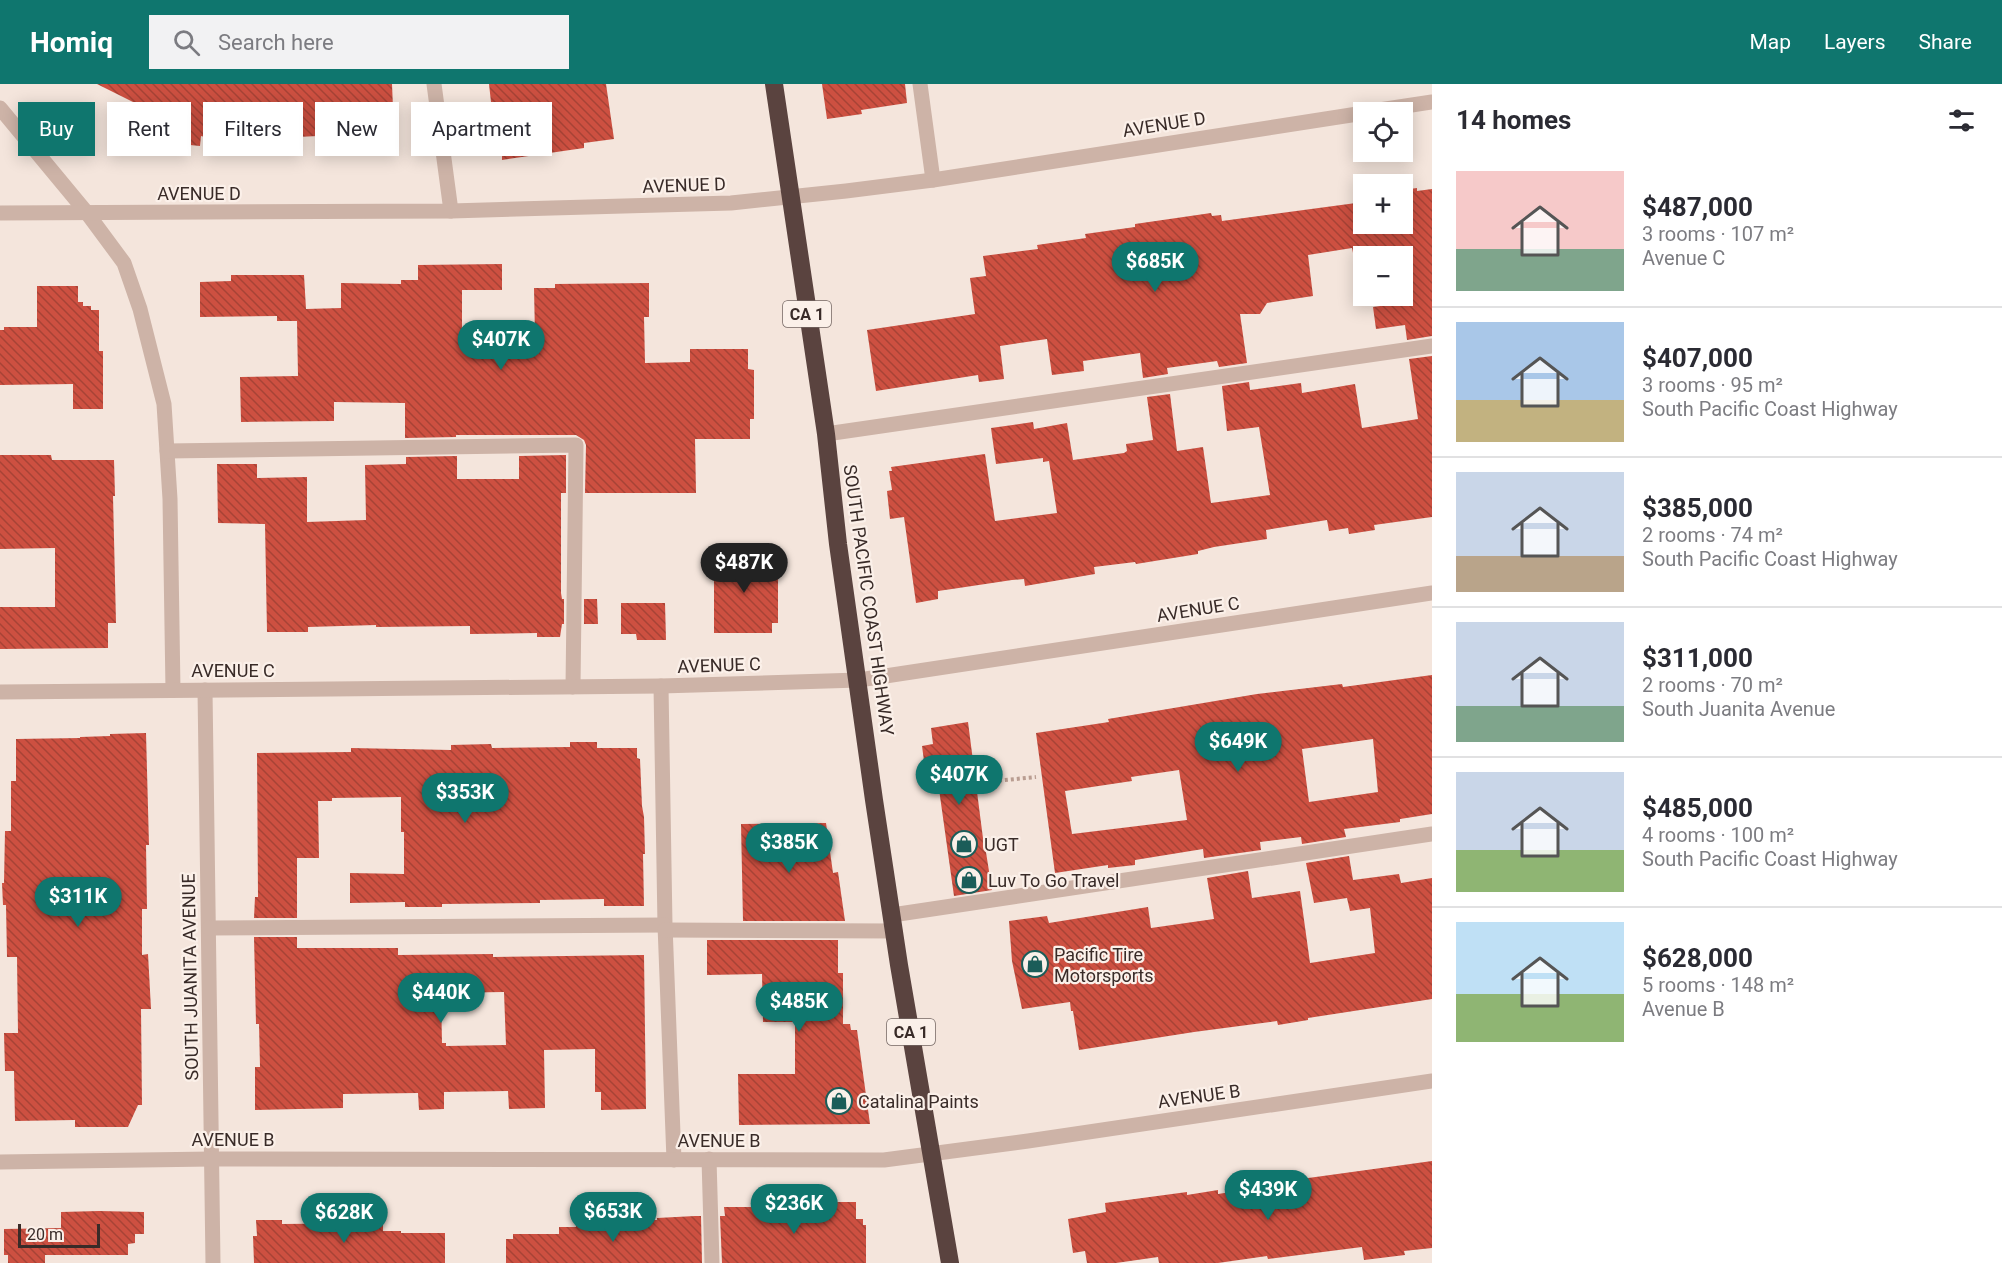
<!DOCTYPE html>
<html lang="en">
<head>
<meta charset="utf-8">
<style>
  body { margin:0; font-family:Roboto,sans-serif; background:#f2f2f3; color:#2b2b33; height:100vh; display:flex; flex-direction:column; font-size:22px; white-space:nowrap }
  * { box-sizing:border-box; margin:0 }
  p { font-size:20px; color:#7c7c81 }
  .icon { flex:none; width:33px; height:33px; fill:none; stroke:currentColor; stroke-width:2; stroke-linecap:round; stroke-linejoin:round }
  .map { position:relative; flex:1; overflow:hidden }
  .drawer { display:flex; flex-direction:column; background:#fff; width:570px }
  .drawer>* { flex:none }
  .top-card { position:absolute; left:18px; top:18px; width:570px; height:54px; display:flex; gap:12px }
  .fabs { position:absolute; left:1353px; top:18px; display:grid; gap:12px }
  .fabs a { display:grid; place-items:center; width:60px; height:60px; border-radius:0px; background:#fff; box-shadow:0 3px 15px #0003; font-size:30px }
  .scale { position:absolute; left:18px; bottom:15px; width:82px; box-sizing:border-box; padding-left:6px; border:3px solid #392b28; border-top:0; font-size:16px; line-height:21px; white-space:nowrap; color:#392b28; -webkit-text-stroke:4px #fbf0e9; paint-order:stroke }
  .price { position:absolute; translate:-50% -51px; padding:0 14px; border-radius:21px; background:#0f766e; color:#fff; font-size:20px; line-height:39px; filter:drop-shadow(0 2px 3px #0008) }
  .price::after { content:''; position:absolute; left:50%; top:36px; width:18px; height:14px; margin-left:-9px; background:inherit; clip-path:polygon(0 0,100% 0,50% 100%) }
  .price.on { background:#222; color:#fff }
  ul { padding:0; list-style:none }
  li { display:flex; align-items:center; gap:18px; height:150px; padding:0 24px }
  li+li { border-top:2px solid #e1e1e2 }
  li span { display:grid; place-items:center; flex:none; width:168px; height:120px; border-radius:0px; color:#555 }
  li>.icon { margin-inline-start:auto }
  span .icon { width:72px; height:72px; fill:#fffc; stroke-width:1 }
  li b { font-size:26px }
  h2 { display:flex; justify-content:space-between; align-items:center; height:72px; padding:0 24px; font-size:26px }
  .chip { padding:0 21px; border-radius:0px; background:#fff; box-shadow:0 3px 15px #0003; font-size:21px; line-height:54px }
  .chip.on { background:#0f766e; color:#fff }
  header { display:flex; align-items:center; gap:36px; box-sizing:border-box; height:84px; padding:0 30px; background:#0f766e; color:#fff }
  header strong { font-size:28px }
  nav { display:flex; gap:33px; margin-inline-start:auto; font-size:21px }
  .search { width:420px; height:54px; background:#f2f2f3; display:flex; align-items:center; gap:15px; box-sizing:border-box; padding:0 21px; border-radius:0px; color:#7c7c81; font-size:22px }
  main { display:flex; flex:1; min-height:0 }
  .map>svg:first-child { display:block }
  .building { fill:url(#building-back-hatch); fill-rule:evenodd }
  .lines { fill:none; stroke-linecap:round; stroke-linejoin:round }
  .path { stroke:#b99d91; stroke-width:4; stroke-dasharray:3 3; stroke-linecap:butt }
  .minor { stroke:#cdb3a7; stroke-width:15 }
  .highway { stroke:#5a433f; stroke-width:18 }
  .labels { text-anchor:middle; dominant-baseline:central; stroke-width:4.5; stroke-linejoin:round; paint-order:stroke }
  .shield { fill:#fbf0e9; stroke:#736662; stroke-width:1.5 }
  .shield-label { font-size:16px; font-weight:bold; fill:#392b28 }
  .street-label { font-size:18px; fill:#392b28; stroke:#fbf0e9 }
  .poi-label { font-size:18px; fill:#392b28; stroke:#fbf0e9; text-anchor:start }
</style>
</head>
<body>
<header>
<strong>Homiq</strong>
<div class="search"><svg class="icon" aria-label="search" viewBox="0 0 24 24"><circle cx="10" cy="10" r="6"/><path d="M15 15l6 6"/></svg>Search here</div>
<nav><a>Map</a><a>Layers</a><a>Share</a></nav>
</header>
<main>
<div class="map">
<svg width="1432" height="1179" viewBox="0 0 1432 1179">
  <defs>
    <pattern id="building-back-hatch" width="6" height="6" patternUnits="userSpaceOnUse" patternTransform="scale(1.5)"><rect width="6" height="6" fill="#cd5041"/><path d="M-1 5l2 2M0 0l6 6M5-1l2 2" fill="none" stroke="#a74336"/></pattern>
  </defs>
  <rect width="100%" height="100%" fill="#f4e5dc"/>
  <g class="building">
    <polygon points="97,0 392,0 393,24 366,24 367,58 339,59 339,51 297,53 297,60 236,61 201,52 200,62 170,59 169,64 147,62 151,27"/>
    <polygon points="489,0 606,0 614,55 584,59 584,64 502,76 502,71 497,72"/>
    <polygon points="822,0 905,0 907,19 861,26 862,30 827,35"/>
    <polygon points="1417,104 1417,107 1432,105 1432,252 1407,256 1405,241 1376,245 1373,223 1409,218 1403,172 1364,172 1363,168 1353,169 1352,164 1308,171 1313,212 1267,219 1260,230 1240,230 1247,279 1219,283 1217,277 1167,284 1168,290 1143,294 1140,269 1083,277 1084,287 1052,291 1047,255 1000,262 1004,295 979,298 978,291 876,307 867,246 975,230 970,194 986,192 983,172 1038,165 1037,161 1086,154 1085,150 1135,143 1135,140 1211,129 1212,132 1221,131 1222,137 1356,119 1355,112 1364,111 1364,140 1402,140 1402,106"/>
    <polygon points="502,180 502,206 462,206 462,257 530,256 530,252 535,252 534,204 555,204 555,200 649,199 649,233 644,233 645,279 690,278 690,265 748,265 748,285 754,286 754,335 750,335 750,355 695,355 696,409 585,409 586,361 584,356 576,351 456,351 456,353 405,354 405,319 334,318 334,337 241,338 240,293 298,292 297,237 277,237 277,232 200,233 200,198 231,197 231,191 304,191 306,225 341,224 341,199 401,200 401,196 418,196 418,181"/>
    <polygon points="37,202 78,202 78,218 83,218 83,222 91,222 91,226 99,226 99,267 103,267 103,325 73,325 73,300 0,301 0,246 4,246 4,243 37,243"/>
    <polygon points="1432,272 1432,433 1374,441 1375,446 1349,450 1348,444 1329,447 1327,436 1266,446 1267,455 1214,463 1198,467 1198,470 1136,480 1135,478 1094,483 1095,490 1025,502 1024,495 1012,496 952,505 938,507 938,515 916,519 904,433 890,435 887,407 892,406 889,387 892,387 891,383 985,370 995,437 1057,429 1049,377 1043,378 1043,374 996,380 991,344 1033,338 1034,345 1067,339 1073,376 1124,369 1127,367 1126,360 1153,356 1147,313 1170,310 1177,367 1203,363 1211,419 1270,411 1259,343 1227,347 1222,302 1249,298 1250,306 1301,299 1302,309 1355,300 1362,344 1418,335 1409,275"/>
    <polygon points="0,371 51,371 52,376 114,376 115,412 113,412 116,539 108,539 108,564 0,565 0,523 55,523 55,464 0,465"/>
    <polygon points="566,371 566,409 561,409 561,509 562,515 564,515 564,540 562,540 560,553 537,553 537,549 470,550 470,542 376,543 376,541 308,543 308,548 267,548 265,440 218,439 217,380 257,380 257,394 307,393 307,438 366,436 365,381 406,380 406,373 457,372 457,395 519,395 519,372"/>
    <polygon points="714,470 768,470 767,490 777,490 778,496 778,539 772,539 772,549 714,549"/>
    <polygon points="584,515 597,515 598,540 584,540"/>
    <polygon points="621,519 665,519 666,556 637,556 636,550 621,550"/>
    <path d="M1432,591V730L1400,735V738L1344,745L1346,753L1302,760L1301,753L1260,758L1261,766L1204,774L1203,765L1135,776V781L1108,784V781L1055,789L1036,649L1109,638L1108,635L1257,610L1342,600L1343,603ZM1373,655L1378,708L1309,718L1302,665ZM1179,686L1187,736L1072,750L1065,707L1132,697L1131,693Z"/>
    <polygon points="968,638 984,762 985,762 992,806 954,812 938,698 927,699 922,662 933,660 931,644"/>
    <polygon points="146,649 149,761 146,761 147,825 142,825 142,871 148,870 151,925 141,925 142,1021 138,1021 128,1043 75,1043 75,1036 15,1037 14,987 5,987 4,949 18,949 17,873 7,873 6,821 3,821 2,799 4,799 5,747 11,747 11,697 16,697 16,655 80,654 80,653 110,652 110,650"/>
    <polygon points="570,658 597,658 597,664 637,664 637,674 640,675 642,722 644,733 645,770 643,770 644,822 604,822 604,815 540,816 540,819 442,820 442,823 405,823 405,818 350,819 350,789 404,790 404,748 401,748 401,713 332,714 332,717 318,717 319,774 297,774 297,834 254,834 255,813 258,813 257,669 351,668 351,664 451,666 451,661 491,660 492,664 570,663"/>
    <polygon points="826,739 833,789 838,788 845,837 743,837 741,740"/>
    <polygon points="1349,772 1353,796 1399,790 1401,799 1432,794 1432,915 1308,934 1308,936 1278,941 1277,937 1194,948 1079,966 1073,927 1071,927 1070,918 1022,925 1012,877 1009,837 1047,832 1049,839 1148,823 1151,844 1214,835 1207,794 1248,787 1252,814 1300,807 1310,879 1375,869 1370,824 1350,827 1347,814 1314,819 1306,779"/>
    <path d="M254,853H297V864H398V871L493,870V873L644,871L646,1025L601,1026V1008H595V965L544,966L545,1024L509,1025L508,1007L444,1008V1025L419,1026L418,1009L343,1010V1024L255,1026V983H260L259,940H256ZM504,908L506,961L446,962V959H442L441,909Z"/>
    <polygon points="707,856 838,856 838,889 843,889 843,940 850,940 851,946 857,946 870,1040 739,1041 738,990 795,990 795,938 763,938 762,890 707,891"/>
    <polygon points="1432,1077 1432,1164 1404,1167 1405,1171 1364,1176 1362,1163 1268,1175 1267,1172 1218,1179 1159,1179 1158,1173 1116,1179 1087,1179 1085,1167 1073,1169 1068,1135 1106,1128 1105,1119 1187,1108 1187,1111 1218,1106 1218,1110 1301,1097 1301,1095"/>
    <polygon points="804,1118 856,1118 856,1135 863,1135 863,1141 866,1141 866,1179 722,1179 720,1132 725,1132 724,1123 753,1123 753,1126 791,1126"/>
    <polygon points="99,1127 144,1128 144,1150 135,1150 135,1159 128,1160 128,1171 45,1171 45,1179 8,1179 8,1171 4,1171 4,1145 61,1144 61,1128"/>
    <polygon points="695,1132 701,1132 702,1179 506,1179 506,1155 513,1155 513,1150 559,1150 559,1143 576,1143 576,1139 609,1139 609,1136 657,1136 657,1134"/>
    <polygon points="256,1136 282,1136 282,1140 383,1139 383,1147 401,1147 401,1149 445,1149 445,1179 254,1179 253,1152 257,1152"/>
  </g>
  <g class="lines">
    <g class="path">
      <polyline points="975,699 1036,693"/>
      <polyline points="927,705 939,703"/>
    </g>
    <g class="minor">
      <polyline points="434,0 451,127"/>
      <polyline points="920,0 933,96"/>
      <polyline points="0,24 87,129 124,179 140,225 164,320 170,415 173,606"/>
      <polyline points="1366,28 1432,18"/>
      <polyline points="0,129 451,127 731,119 846,107 933,96 1364,29"/>
      <polyline points="826,350 1432,262"/>
      <polyline points="167,367 576,361 573,603"/>
      <polyline points="661,602 665,841 674,1076"/>
      <polyline points="205,606 213,1179"/>
      <polyline points="0,608 661,602 859,596 1432,509"/>
      <polyline points="892,831 1432,750"/>
      <polyline points="209,844 665,841"/>
      <polyline points="665,846 895,847"/>
      <polyline points="709,1075 712,1179"/>
      <polyline points="0,1078 212,1075 884,1076 1028,1057 1432,997"/>
    </g>
    <polyline class="highway" points="774,0 826,350 838,460 874,716 899,881 950,1179"/>
  </g>
  <defs>
    <symbol id="shop-ring" viewBox="-11 -11 22 22"><circle r="9.5" fill="#fbf0e9" stroke="#1b5d59" stroke-width="1.5"/><path d="M-5-2.5h2.3a2.7 3.5 0 0 1 5.4 0H5L5.5 6h-11ZM-1.5-2.5h3a1.5 2.3 0 0 0-3 0Z" fill="#1b5d59"/></symbol>
  </defs>
  <g fill-rule="evenodd">
    <use href="#shop-ring" x="949" y="745" width="30" height="30"/>
    <use href="#shop-ring" x="954" y="781" width="30" height="30"/>
    <use href="#shop-ring" x="1020" y="865" width="30" height="30"/>
    <use href="#shop-ring" x="824" y="1002" width="30" height="30"/>
  </g>
  <g class="labels">
    <g class="shield">
      <rect x="783" y="217" width="48" height="26" rx="4.5"/>
      <rect x="887" y="935" width="48" height="26" rx="4.5"/>
    </g>
    <g class="shield-label">
      <text x="807" y="230">CA 1</text>
      <text x="911" y="948">CA 1</text>
    </g>
    <g class="street-label">
      <text transform="translate(1164 40) rotate(-9)">AVENUE D</text>
      <text transform="translate(684 101) rotate(-2)">AVENUE D</text>
      <text x="199" y="109">AVENUE D</text>
      <text transform="translate(869 516) rotate(82)">SOUTH PACIFIC COAST HIGHWAY</text>
      <text transform="translate(1198 525) rotate(-9)">AVENUE C</text>
      <text transform="translate(719 581) rotate(-2)">AVENUE C</text>
      <text x="233" y="586">AVENUE C</text>
      <text transform="translate(190 893) rotate(-91)">SOUTH JUANITA AVENUE</text>
      <text transform="translate(1199 1012) rotate(-8)">AVENUE B</text>
      <text x="233" y="1055">AVENUE B</text>
      <text x="719" y="1056">AVENUE B</text>
    </g>
    <g class="poi-label">
      <text x="984" y="760">UGT</text>
      <text x="988" y="796">Luv To Go Travel</text>
      <text x="1054" y="870">Pacific Tire<tspan x="1054" dy="21">Motorsports</tspan></text>
      <text x="858" y="1017">Catalina Paints</text>
    </g>
  </g>
</svg>
<div class="fabs">
<a><svg class="icon" aria-label="locate" viewBox="0 0 24 24"><circle cx="12" cy="12" r="6"/><path d="M12 2v4M12 18v4M2 12h4M18 12h4"/></svg></a>
<a>+</a>
<a>−</a>
</div>
<div class="scale">20 m</div>
<b class="price" style="left:1155px;top:209px">$685K</b>
<b class="price" style="left:501px;top:287px">$407K</b>
<b class="price on" style="left:744px;top:510px">$487K</b>
<b class="price" style="left:1238px;top:689px">$649K</b>
<b class="price" style="left:959px;top:722px">$407K</b>
<b class="price" style="left:465px;top:740px">$353K</b>
<b class="price" style="left:789px;top:790px">$385K</b>
<b class="price" style="left:78px;top:844px">$311K</b>
<b class="price" style="left:441px;top:940px">$440K</b>
<b class="price" style="left:799px;top:949px">$485K</b>
<b class="price" style="left:1268px;top:1137px">$439K</b>
<b class="price" style="left:794px;top:1151px">$236K</b>
<b class="price" style="left:613px;top:1159px">$653K</b>
<b class="price" style="left:344px;top:1160px">$628K</b>
<div class="top-card">
<a class="chip on">Buy</a>
<a class="chip">Rent</a>
<a class="chip">Filters</a>
<a class="chip">New</a>
<a class="chip">Apartment</a>
</div>
</div>
<section class="drawer">
<h2>14 homes<svg class="icon" aria-label="filters" viewBox="0 0 24 24"><path d="M4 7h16M4 17h16"/><circle cx="9" cy="7" r="2"/><circle cx="15" cy="17" r="2"/></svg></h2>
<ul>
<li><span style="background:linear-gradient(#f6c9c9 65%,#7fa58c 0)"><svg class="icon" aria-label="home" viewBox="0 0 24 24"><path d="M3 11l9-7 9 7M6 9v11h12V9"/></svg></span><div><b>$487,000</b><p>3 rooms · 107 m²</p><p>Avenue C</p></div></li>
<li><span style="background:linear-gradient(#a9c7e8 65%,#c2b280 0)"><svg class="icon" aria-label="home" viewBox="0 0 24 24"><path d="M3 11l9-7 9 7M6 9v11h12V9"/></svg></span><div><b>$407,000</b><p>3 rooms · 95 m²</p><p>South Pacific Coast Highway</p></div></li>
<li><span style="background:linear-gradient(#c9d6e8 70%,#b9a48a 0)"><svg class="icon" aria-label="home" viewBox="0 0 24 24"><path d="M3 11l9-7 9 7M6 9v11h12V9"/></svg></span><div><b>$385,000</b><p>2 rooms · 74 m²</p><p>South Pacific Coast Highway</p></div></li>
<li><span style="background:linear-gradient(#c9d6e8 70%,#7fa58c 0)"><svg class="icon" aria-label="home" viewBox="0 0 24 24"><path d="M3 11l9-7 9 7M6 9v11h12V9"/></svg></span><div><b>$311,000</b><p>2 rooms · 70 m²</p><p>South Juanita Avenue</p></div></li>
<li><span style="background:linear-gradient(#c9d6e8 65%,#8fb573 0)"><svg class="icon" aria-label="home" viewBox="0 0 24 24"><path d="M3 11l9-7 9 7M6 9v11h12V9"/></svg></span><div><b>$485,000</b><p>4 rooms · 100 m²</p><p>South Pacific Coast Highway</p></div></li>
<li><span style="background:linear-gradient(#bfe0f5 60%,#8fb573 0)"><svg class="icon" aria-label="home" viewBox="0 0 24 24"><path d="M3 11l9-7 9 7M6 9v11h12V9"/></svg></span><div><b>$628,000</b><p>5 rooms · 148 m²</p><p>Avenue B</p></div></li>
</ul>
</section>
</main>
</body>
</html>
